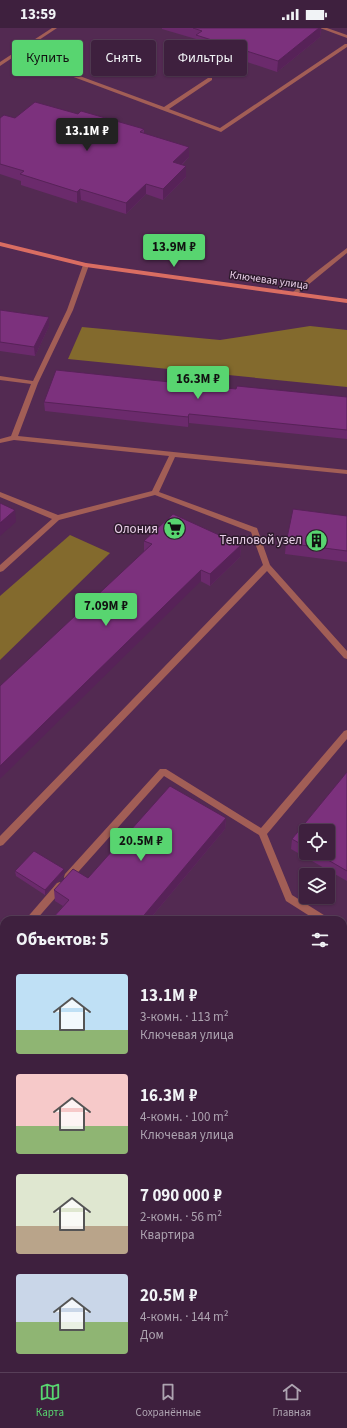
<!DOCTYPE html>
<html lang="ru">
<head>
<meta charset="utf-8">
<style>
  body { margin:0; font-family:"Source Sans 3",sans-serif; background:#492d49; color:#f1f3f6; height:100vh; display:flex; flex-direction:column; font-size:15px; white-space:nowrap }
  * { box-sizing:border-box; margin:0 }
  p { font-size:13px; color:#ada3b0 }
  .icon { flex:none; width:22px; height:22px; fill:none; stroke:currentColor; stroke-width:2; stroke-linecap:round; stroke-linejoin:round }
  .map { position:relative; flex:1; overflow:hidden }
  .sheet { position:absolute; left:0px; top:888px; width:347px; height:456px; display:flex; flex-direction:column; background:#3e203e; border-radius:12px 12px 0 0; box-shadow:0 1px 3px #0004,0 0 0 1px #573e58 }
  .sheet>* { flex:none }
  .banner { position:absolute; left:12px; top:12px; width:323px; height:36px; display:flex; gap:8px }
  .controls { position:absolute; left:299px; top:796px; display:grid; gap:8px }
  .controls a { display:grid; place-items:center; width:36px; height:36px; border-radius:4px; background:#3e203e; box-shadow:0 1px 3px #0004,0 0 0 1px #573e58; font-size:20px }
  .price { position:absolute; translate:-50% -34px; padding:0 9px; border-radius:4px; background:#58d570; color:#111; font-size:13px; line-height:26px; filter:drop-shadow(0 1px 2px #0008) }
  .price::after { content:''; position:absolute; left:50%; top:24px; width:12px; height:9px; margin-left:-6px; background:inherit; clip-path:polygon(0 0,100% 0,50% 100%) }
  .price.selected { background:#222; color:#fff }
  ul { padding:0; list-style:none }
  li { display:flex; align-items:center; gap:12px; height:100px; padding:0 16px }
  li span { display:grid; place-items:center; flex:none; width:112px; height:80px; border-radius:4px; color:#555 }
  li>.icon { margin-inline-start:auto }
  span .icon { width:48px; height:48px; fill:#fffc; stroke-width:1 }
  li b { font-size:17px }
  h2 { display:flex; justify-content:space-between; align-items:center; height:48px; padding:0 16px; font-size:17px }
  .tag { padding:0 14px; border-radius:4px; background:#3e203e; box-shadow:0 1px 3px #0004,0 0 0 1px #573e58; font-size:14px; line-height:36px }
  .tag.selected { background:#58d570; color:#111 }
  .status { display:flex; justify-content:space-between; align-items:center; height:28px; padding:0 20px; background:#3e203e; direction:ltr }
  .status svg { height:11px; fill:currentColor }
  .dock { display:flex; justify-content:space-around; align-items:center; height:56px; border-top:1px solid #573e58; background:#3e203e; font-size:11px; color:#ada3b0 }
  .dock a { display:grid; justify-items:center; gap:2px }
  .dock .selected { color:#58d570 }
  .map>svg:first-child { display:block }
  .forest { fill:#836a2d }
  .lines { fill:none; stroke-linecap:round; stroke-linejoin:round }
  .service { fill:#a25e56; fill-rule:evenodd }
  .minor { fill:#a25e56; fill-rule:evenodd }
  .tertiary { fill:#a25e56; fill-rule:evenodd }
  .secondary { fill:#da6d62; fill-rule:evenodd }
  .wall { fill:#6b2a6c; fill-rule:evenodd }
  .shaded-wall { fill:#572258 }
  .building { fill:#7c317d; stroke:#572258 }
  .labels { text-anchor:middle; dominant-baseline:central; stroke-width:3; stroke-linejoin:round; paint-order:stroke }
  .far-street-label { font-size:11px; fill:#e7cee6; stroke:#2e1b2d }
  .poi-label { font-size:13px; fill:#e7cee6; stroke:#2e1b2d; text-anchor:end }
</style>
</head>
<body>
<div class="status"><b>13:59</b><svg viewBox="0 0 49 12"><path d="M0 12V9h3v3zM5 12V6h3v6zM10 12V3h3v9zM15 12V0h3v12zM26 1h20v11H26zM47 4h2v5h-2z"/></svg></div>
<div class="map">
<svg width="347" height="1344" viewBox="0 0 347 1344">
  <rect width="100%" height="100%" fill="#532a52"/>
  <g class="forest">
    <polygon points="310,298 347,302 347,359 68,331 82,299 220,312"/>
    <polygon points="70,507 110,525 0,632 0,568"/>
  </g>
  <g class="lines">
    <g class="service">
      <polygon points="320,0 327,0 347,7 347,10"/>
      <polygon points="345,16 347,16 347,19 221,104 12,26 17,25 164,79 208,50 212,50 212,52 169,81 220,100"/>
      <polygon points="347,220 347,225 297,266 293,266 293,264 312,247"/>
      <polygon points="86,235 89,237 73,282 38,355 18,408 347,442 347,446 175,429 159,464 257,500 270,537 347,623 347,631 344,630 267,543 3,817 0,818 0,808 263,537 251,504 155,467 59,492 3,543 0,544 0,537 52,491 0,469 0,464 58,487 152,463 169,428 14,412 0,415 0,411 11,408 31,356 0,352 0,348 33,353 67,282 83,237"/>
      <polygon points="347,702 347,711 267,806 292,867 327,889 329,892 316,892 286,873 259,807 164,748 71,852 68,853 65,852 64,849 65,846 160,741 166,741 261,800 344,703"/>
      <polygon points="60,854 63,855 64,858 63,861 36,892 25,892 57,855"/>
      <polygon points="343,900 347,902 347,911 343,909"/>
      <polygon points="4,917 4,927 0,929 0,919"/>
      <polygon points="0,1051 4,1053 4,1075 0,1077 0,1064 2,1063 0,1062"/>
    </g>
    <polygon class="minor" points="52,0 57,0 0,38 0,34"/>
    <g class="tertiary">
      <polygon points="347,1165 347,1178 343,1180 343,1167"/>
      <polygon points="207,1340 221,1340 219,1344 205,1344"/>
    </g>
    <polygon class="secondary" points="0,214 86,235 347,271 347,275 86,239 0,218"/>
  </g>
  <g class="wall">
    <polygon points="162,0 321,0 320,9 277,44 196,17 196,11 162,1"/>
    <polygon points="78,86 144,101 144,105 189,129 182,137 186,149 163,172 146,166 126,186 81,172 77,175 21,157 21,153 0,146 0,90 15,90"/>
    <polygon points="0,282 49,289 49,298 35,328 0,323"/>
    <polygon points="236,361 347,369 347,411 189,395 188,399 45,383 44,374"/>
    <polygon points="347,488 347,534 285,526 286,515"/>
    <polygon points="144,513 241,517 240,529 210,558 144,524"/>
    <path d="M347,744V853L291,821L292,811ZM306,803L328,825H306Z"/>
    <polygon points="226,790 225,801 149,892 51,892 63,878 55,873 54,862 88,850"/>
    <polygon points="64,841 64,846 45,867 16,848 15,843"/>
    <polygon points="4,945 4,1020 0,1018 0,949"/>
  </g>
  <g class="shaded-wall">
    <polygon points="319,0 321,0 320,9 277,44 278,33"/>
    <polygon points="189,119 189,129 173,145 173,134"/>
    <polygon points="186,138 186,149 163,172 163,161"/>
    <polygon points="146,156 146,166 126,186 126,175"/>
    <polygon points="80,161 81,172 77,175 77,164"/>
    <polygon points="49,289 49,298 35,328 34,319"/>
    <polygon points="189,386 189,395 188,399 188,389"/>
    <polygon points="15,482 16,494 0,508 0,495"/>
    <polygon points="241,517 240,529 210,558 210,546"/>
    <polygon points="201,542 201,553 0,751 0,738"/>
    <polygon points="226,790 225,801 149,892 140,892"/>
    <polygon points="64,841 64,846 45,867 45,862"/>
    <polygon points="4,1266 4,1277 0,1282 0,1271"/>
  </g>
  <g class="building">
    <polygon points="193,0 319,0 278,33 196,7 202,3"/>
    <polygon points="35,74 78,86 81,83 144,101 140,104 189,119 173,134 186,138 163,161 146,156 126,175 80,161 77,164 20,146 24,143 0,136 0,90 4,87 15,90"/>
    <polygon points="0,282 49,289 34,319 0,314"/>
    <polygon points="56,342 236,361 237,358 347,369 347,402 189,386 188,389 44,374"/>
    <polygon points="0,475 15,482 0,495"/>
    <polygon points="293,481 347,488 347,523 286,515"/>
    <polygon points="173,486 241,517 210,546 201,542 0,738 0,658 152,516 144,513"/>
    <polygon points="347,744 347,843 316,825 328,825 328,803 306,803 306,819 292,811"/>
    <polygon points="170,758 226,790 140,892 51,892 69,872 54,862 73,841 88,850"/>
    <polygon points="34,823 64,841 45,862 15,843"/>
    <polygon points="4,945 4,1012 0,1009 0,949"/>
    <polygon points="4,1115 4,1266 0,1271 0,1120"/>
  </g>
  <defs>
    <symbol id="supermarket-disc" viewBox="-11 -11 22 22"><circle r="9.5" fill="#58d570" stroke="#2e1b2d"/><path d="M-6-5.5h2.5l.6 2H6L4.5 2H-2.5L-4.4-4H-6ZM-1.5 3.2a1.3 1.3 0 1 0 .1 0ZM3 3.2a1.3 1.3 0 1 0 .1 0Z" fill="#111"/></symbol>
    <symbol id="building-disc" viewBox="-11 -11 22 22"><circle r="9.5" fill="#58d570" stroke="#2e1b2d"/><path d="M-4-6H4V6H1V3H-1V6H-4ZM-2.5-4.3h1.7v1.8h-1.7ZM.8-4.3h1.7v1.8H.8ZM-2.5-1h1.7V.8h-1.7ZM.8-1h1.7V.8H.8Z" fill="#111"/></symbol>
  </defs>
  <g fill-rule="evenodd">
    <use href="#supermarket-disc" x="162" y="488" width="25" height="25"/>
    <use href="#building-disc" x="304" y="500" width="25" height="25"/>
  </g>
  <g class="labels">
    <g class="far-street-label">
      <text transform="translate(269 252) rotate(8)">Ключевая улица</text>
    </g>
    <g class="poi-label">
      <text x="158" y="501">Олония</text>
      <text x="302" y="512">Тепловой узел</text>
    </g>
  </g>
</svg>
<div class="controls">
<a><svg class="icon" aria-label="locate" viewBox="0 0 24 24"><circle cx="12" cy="12" r="6"/><path d="M12 2v4M12 18v4M2 12h4M18 12h4"/></svg></a>
<a><svg class="icon" aria-label="layers" viewBox="0 0 24 24"><path d="M12 4l9 5-9 5-9-5zM3 14l9 5 9-5"/></svg></a>
</div>
<b class="price selected" style="left:87px;top:124px">13.1M ₽</b>
<b class="price" style="left:174px;top:240px">13.9M ₽</b>
<b class="price" style="left:198px;top:372px">16.3M ₽</b>
<b class="price" style="left:106px;top:599px">7.09M ₽</b>
<b class="price" style="left:141px;top:834px">20.5M ₽</b>
<div class="banner">
<a class="tag selected">Купить</a>
<a class="tag">Снять</a>
<a class="tag">Фильтры</a>
</div>
<section class="sheet">
<h2>Объектов: 5<svg class="icon" aria-label="filters" viewBox="0 0 24 24"><path d="M4 7h16M4 17h16"/><circle cx="9" cy="7" r="2"/><circle cx="15" cy="17" r="2"/></svg></h2>
<ul>
<li><span style="background:linear-gradient(#bfe0f5 70%,#8fb573 0)"><svg class="icon" aria-label="home" viewBox="0 0 24 24"><path d="M3 11l9-7 9 7M6 9v11h12V9"/></svg></span><div><b>13.1M ₽</b><p>3-комн. · 113 m²</p><p>Ключевая улица</p></div></li>
<li><span style="background:linear-gradient(#f6c9c9 65%,#8fb573 0)"><svg class="icon" aria-label="home" viewBox="0 0 24 24"><path d="M3 11l9-7 9 7M6 9v11h12V9"/></svg></span><div><b>16.3M ₽</b><p>4-комн. · 100 m²</p><p>Ключевая улица</p></div></li>
<li><span style="background:linear-gradient(#dfe7d0 65%,#b9a48a 0)"><svg class="icon" aria-label="home" viewBox="0 0 24 24"><path d="M3 11l9-7 9 7M6 9v11h12V9"/></svg></span><div><b>7 090 000 ₽</b><p>2-комн. · 56 m²</p><p>Квартира</p></div></li>
<li><span style="background:linear-gradient(#c9d6e8 60%,#8fb573 0)"><svg class="icon" aria-label="home" viewBox="0 0 24 24"><path d="M3 11l9-7 9 7M6 9v11h12V9"/></svg></span><div><b>20.5M ₽</b><p>4-комн. · 144 m²</p><p>Дом</p></div></li>
</ul>
</section>
</div>
<nav class="dock">
<a class="selected"><svg class="icon" aria-label="map" viewBox="0 0 24 24"><path d="M3 6l6-2 6 2 6-2v14l-6 2-6-2-6 2zM9 4v14M15 6v14"/></svg>Карта</a>
<a><svg class="icon" aria-label="saved" viewBox="0 0 24 24"><path d="M7 4h10v16l-5-4-5 4z"/></svg>Сохранённые</a>
<a><svg class="icon" aria-label="home" viewBox="0 0 24 24"><path d="M3 11l9-7 9 7M6 9v11h12V9"/></svg>Главная</a>
</nav>
</body>
</html>
